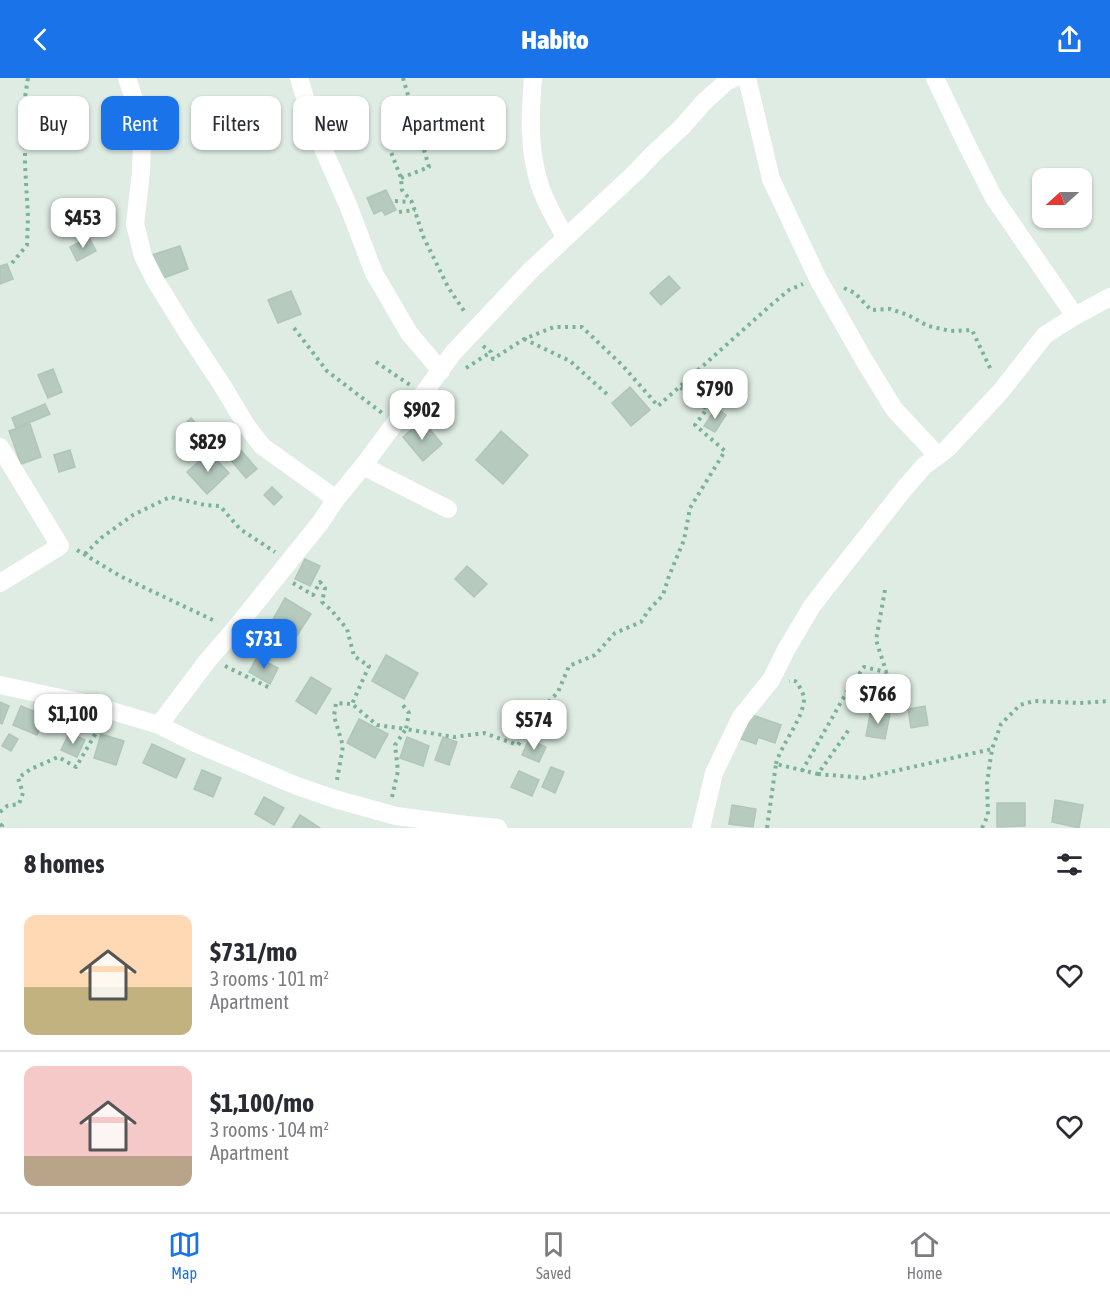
<!DOCTYPE html>
<html lang="en">
<head>
<meta charset="utf-8">
<style>
  body { margin:0; font-family:"Asap Condensed",sans-serif; background:#f7f7f7; color:#2b2b33; height:100vh; display:flex; flex-direction:column; font-size:22px; white-space:nowrap }
  * { box-sizing:border-box; margin:0 }
  p { font-size:20px; color:#7c7c81 }
  .icon { flex:none; width:33px; height:33px; fill:none; stroke:currentColor; stroke-width:2; stroke-linecap:round; stroke-linejoin:round }
  .map { position:relative; height:750px; overflow:hidden }
  .sheet { display:flex; flex-direction:column; background:#fff; flex:1 }
  .sheet>* { flex:none }
  .guide { position:absolute; left:18px; top:18px; width:600px; height:54px; display:flex; gap:12px }
  .needle { width:39px; rotate:249deg }
  .buttons { position:absolute; left:1032px; top:90px; display:grid; gap:12px }
  .buttons a { display:grid; place-items:center; width:60px; height:60px; border-radius:12px; background:#fff; box-shadow:0 2px 4px #0004; font-size:30px }
  .price { position:absolute; translate:-50% -51px; padding:0 14px; border-radius:12px; background:#fff; color:#222; font-size:20px; line-height:39px; filter:drop-shadow(0 2px 3px #0008) }
  .price::after { content:''; position:absolute; left:50%; top:36px; width:18px; height:14px; margin-left:-9px; background:inherit; clip-path:polygon(0 0,100% 0,50% 100%) }
  .price.active { background:#1a73e8; color:#fff }
  ul { padding:0; list-style:none }
  li { display:flex; align-items:center; gap:18px; height:150px; padding:0 24px }
  li+li { border-top:2px solid #e1e1e2 }
  li span { display:grid; place-items:center; flex:none; width:168px; height:120px; border-radius:12px; color:#555 }
  li>.icon { margin-inline-start:auto }
  span .icon { width:72px; height:72px; fill:#fffc; stroke-width:1 }
  li b { font-size:26px }
  h2 { display:flex; justify-content:space-between; align-items:center; height:72px; padding:0 24px; font-size:26px }
  .tag { padding:0 21px; border-radius:12px; background:#fff; box-shadow:0 2px 4px #0004; font-size:21px; line-height:54px }
  .tag.active { background:#1a73e8; color:#fff }
  header { display:flex; justify-content:space-between; align-items:center; height:78px; padding:0 24px; background:#1a73e8; color:#fff; font-size:27px; font-weight:800 }
  .dock { display:flex; justify-content:space-around; align-items:center; height:84px; border-top:2px solid #e1e1e2; background:#fff; font-size:16px; color:#7c7c81 }
  .dock a { display:grid; justify-items:center; gap:3px }
  .dock .active { color:#1a73e8 }
  .map>svg:first-child { display:block }
  .building { fill:#b6cabe; stroke:#b0c6b9; stroke-width:1.5 }
  .lines { fill:none; stroke-linecap:round; stroke-linejoin:round }
  .path { stroke:#7bb396; stroke-width:4; stroke-dasharray:3 4.5; stroke-linecap:butt }
  .minor { stroke:#fff; stroke-width:18 }
</style>
</head>
<body>
<header><svg class="icon" aria-label="back" viewBox="0 0 24 24"><path d="M15 5l-7 7 7 7"/></svg>Habito<svg class="icon" aria-label="share" viewBox="0 0 24 24"><path d="M12 15V3M7 8l5-5 5 5M5 13v7h14v-7"/></svg></header>
<div class="map">
<svg width="1110" height="750" viewBox="0 0 1110 750">
  <rect width="100%" height="100%" fill="#deece3"/>
  <g class="building">
    <polygon points="406,19 412,45 401,47 399,38 388,40 384,24"/>
    <polygon points="386,112 396,132 385,137 382,132 374,136 367,120"/>
    <polygon points="89,159 96,173 77,183 70,169"/>
    <polygon points="180,168 188,191 161,201 152,177"/>
    <polygon points="7,186 13,201 0,206 0,188"/>
    <polygon points="669,198 680,210 661,227 650,215"/>
    <polygon points="291,213 301,236 278,245 268,222"/>
    <polygon points="53,291 62,314 48,320 38,297"/>
    <polygon points="630,309 650,332 631,348 612,325"/>
    <polygon points="45,326 50,336 16,350 12,340"/>
    <polygon points="716,330 726,337 715,354 704,348"/>
    <polygon points="191,340 203,352 191,365 178,352"/>
    <polygon points="422,342 442,366 423,383 403,359"/>
    <polygon points="30,346 41,379 21,386 9,353"/>
    <polygon points="501,353 528,377 503,406 476,382"/>
    <polygon points="239,370 257,391 246,400 229,380"/>
    <polygon points="70,372 75,389 59,394 54,377"/>
    <polygon points="209,374 229,395 207,416 187,394"/>
    <polygon points="272,409 282,419 274,427 264,417"/>
    <polygon points="305,481 320,488 310,508 295,501"/>
    <polygon points="467,488 487,506 474,519 455,501"/>
    <polygon points="285,520 311,536 296,559 272,543"/>
    <polygon points="386,577 418,595 404,621 372,603"/>
    <polygon points="257,579 278,590 270,606 249,594"/>
    <polygon points="311,599 331,611 316,636 296,623"/>
    <polygon points="0,624 9,628 2,646 0,645"/>
    <polygon points="21,628 45,638 37,657 13,647"/>
    <polygon points="925,628 928,647 911,650 908,631"/>
    <polygon points="871,632 890,636 885,661 866,658"/>
    <polygon points="750,636 781,647 775,665 758,659 756,666 741,661"/>
    <polygon points="359,641 388,656 375,680 347,665"/>
    <polygon points="69,655 85,662 77,679 61,672"/>
    <polygon points="9,656 18,661 11,673 2,668"/>
    <polygon points="101,656 124,663 116,687 94,680"/>
    <polygon points="407,659 429,668 423,688 400,680"/>
    <polygon points="443,659 457,664 449,687 435,682"/>
    <polygon points="529,661 546,669 539,684 522,677"/>
    <polygon points="152,666 185,681 176,700 143,685"/>
    <polygon points="551,689 564,694 555,715 542,709"/>
    <polygon points="202,692 221,700 213,719 194,711"/>
    <polygon points="519,693 539,702 532,718 511,709"/>
    <polygon points="264,719 284,730 274,747 255,736"/>
    <polygon points="1055,722 1083,727 1079,750 1052,744"/>
    <polygon points="997,725 1025,725 1025,748 997,749"/>
    <polygon points="732,727 756,731 753,749 729,746"/>
    <polygon points="300,737 320,750 292,750"/>
  </g>
  <g class="lines">
    <g class="path">
      <polyline points="386,61 401,100 402,112 412,124 423,158 448,209 466,236"/>
      <polyline points="401,100 429,89 403,0"/>
      <polyline points="395,123 411,124"/>
      <polyline points="399,134 415,132"/>
      <polyline points="12,185 27,167 28,139 25,87 25,19 28,0"/>
      <polyline points="844,210 855,215 871,232 890,231 908,237 928,248 951,253 972,252 992,294"/>
      <polyline points="294,250 327,293 382,335"/>
      <polyline points="524,261 570,283 609,318"/>
      <polyline points="483,268 491,274 493,281 524,261 554,249 582,249 623,288 658,328 771,227 789,212 803,206"/>
      <polyline points="376,284 410,307"/>
      <polyline points="466,290 491,274"/>
      <polyline points="77,472 120,498 217,544"/>
      <polyline points="85,476 101,460 133,437 170,419 205,427 220,428 240,451 275,474"/>
      <polyline points="293,505 313,517 320,504 325,510 322,524 332,533 347,551 354,578 369,588 352,626"/>
      <polyline points="885,512 876,562 886,593"/>
      <polyline points="225,588 270,610"/>
      <path d="M776,686C781,666 805,639 804,619C803,616 802,613 800,610C798,604 796,602 789,603"/>
      <polyline points="802,693 849,610 864,589 886,594 895,625"/>
      <polyline points="818,696 864,700 992,671"/>
      <polyline points="337,702 343,668 334,638 336,625 352,626 377,647 406,651 409,635 402,626"/>
      <polyline points="392,719 398,693 395,667 406,651 454,659 484,655 518,667 543,630 558,614 569,588 595,577 615,555 641,544 648,533 663,517 669,498 684,462 690,430 725,373 695,347 707,331 680,309"/>
      <polyline points="0,734 7,728 19,726 23,715 18,700 31,691 58,679 76,689 96,655 94,647"/>
      <polyline points="0,746 2,748 0,750"/>
      <polyline points="767,750 776,686 818,696 850,650"/>
      <polyline points="982,750 988,737 987,705 992,671 1001,646 1020,627 1034,623 1079,625 1110,623"/>
    </g>
    <g class="minor">
      <polyline points="127,0 139,36 142,63 141,94 135,146 143,178 155,202 187,254 222,307 246,347 262,368 336,421"/>
      <polyline points="299,0 314,50 348,127 374,195 409,255 441,293"/>
      <path d="M533,0C530,38 528,71 540,108C546,126 556,142 565,159"/>
      <polyline points="747,0 771,101 818,201 864,282 894,331 938,378"/>
      <polyline points="935,0 967,67 994,120 1075,238"/>
      <polyline points="0,369 60,468 0,505"/>
      <polyline points="363,388 448,431"/>
      <polyline points="0,607 89,626 159,647 195,665 297,708 335,721 396,738 467,747 498,750"/>
      <polyline points="159,647 208,582 234,552 320,445 336,421 363,388 395,345 423,316 453,275 531,192 636,94 653,76 682,49 703,25 726,4 734,0"/>
      <polyline points="701,750 714,695 741,639 771,602 786,572 812,528 833,501 904,411 924,388 947,371 1001,313 1045,257 1075,238 1110,219"/>
    </g>
  </g>
</svg>
<div class="buttons">
<a><svg class="needle" viewBox="-14 -14 28 28"><path d="M0-13l5 13h-10z" fill="#e53935"/><path d="M0 13l5-13h-10z" fill="#7c7c81"/></svg></a>
</div>
<b class="price" style="left:83px;top:171px">$453</b>
<b class="price" style="left:715px;top:342px">$790</b>
<b class="price" style="left:422px;top:363px">$902</b>
<b class="price" style="left:208px;top:395px">$829</b>
<b class="price active" style="left:264px;top:592px">$731</b>
<b class="price" style="left:878px;top:647px">$766</b>
<b class="price" style="left:73px;top:667px">$1,100</b>
<b class="price" style="left:534px;top:673px">$574</b>
<div class="guide">
<a class="tag">Buy</a>
<a class="tag active">Rent</a>
<a class="tag">Filters</a>
<a class="tag">New</a>
<a class="tag">Apartment</a>
</div>
</div>
<section class="sheet">
<h2>8 homes<svg class="icon" aria-label="filters" viewBox="0 0 24 24"><path d="M4 7h16M4 17h16"/><circle cx="9" cy="7" r="2"/><circle cx="15" cy="17" r="2"/></svg></h2>
<ul>
<li><span style="background:linear-gradient(#ffd9b3 60%,#c2b280 0)"><svg class="icon" aria-label="home" viewBox="0 0 24 24"><path d="M3 11l9-7 9 7M6 9v11h12V9"/></svg></span><div><b>$731/mo</b><p>3 rooms · 101 m²</p><p>Apartment</p></div><svg class="icon" aria-label="heart" viewBox="0 0 24 24"><path d="M12 20l-8-8c-3-5 5-10 8-4 3-6 11-1 8 4z"/></svg></li>
<li><span style="background:linear-gradient(#f6c9c9 75%,#b9a48a 0)"><svg class="icon" aria-label="home" viewBox="0 0 24 24"><path d="M3 11l9-7 9 7M6 9v11h12V9"/></svg></span><div><b>$1,100/mo</b><p>3 rooms · 104 m²</p><p>Apartment</p></div><svg class="icon" aria-label="heart" viewBox="0 0 24 24"><path d="M12 20l-8-8c-3-5 5-10 8-4 3-6 11-1 8 4z"/></svg></li>
</ul>
</section>
<nav class="dock">
<a class="active"><svg class="icon" aria-label="map" viewBox="0 0 24 24"><path d="M3 6l6-2 6 2 6-2v14l-6 2-6-2-6 2zM9 4v14M15 6v14"/></svg>Map</a>
<a><svg class="icon" aria-label="saved" viewBox="0 0 24 24"><path d="M7 4h10v16l-5-4-5 4z"/></svg>Saved</a>
<a><svg class="icon" aria-label="home" viewBox="0 0 24 24"><path d="M3 11l9-7 9 7M6 9v11h12V9"/></svg>Home</a>
</nav>
</body>
</html>
